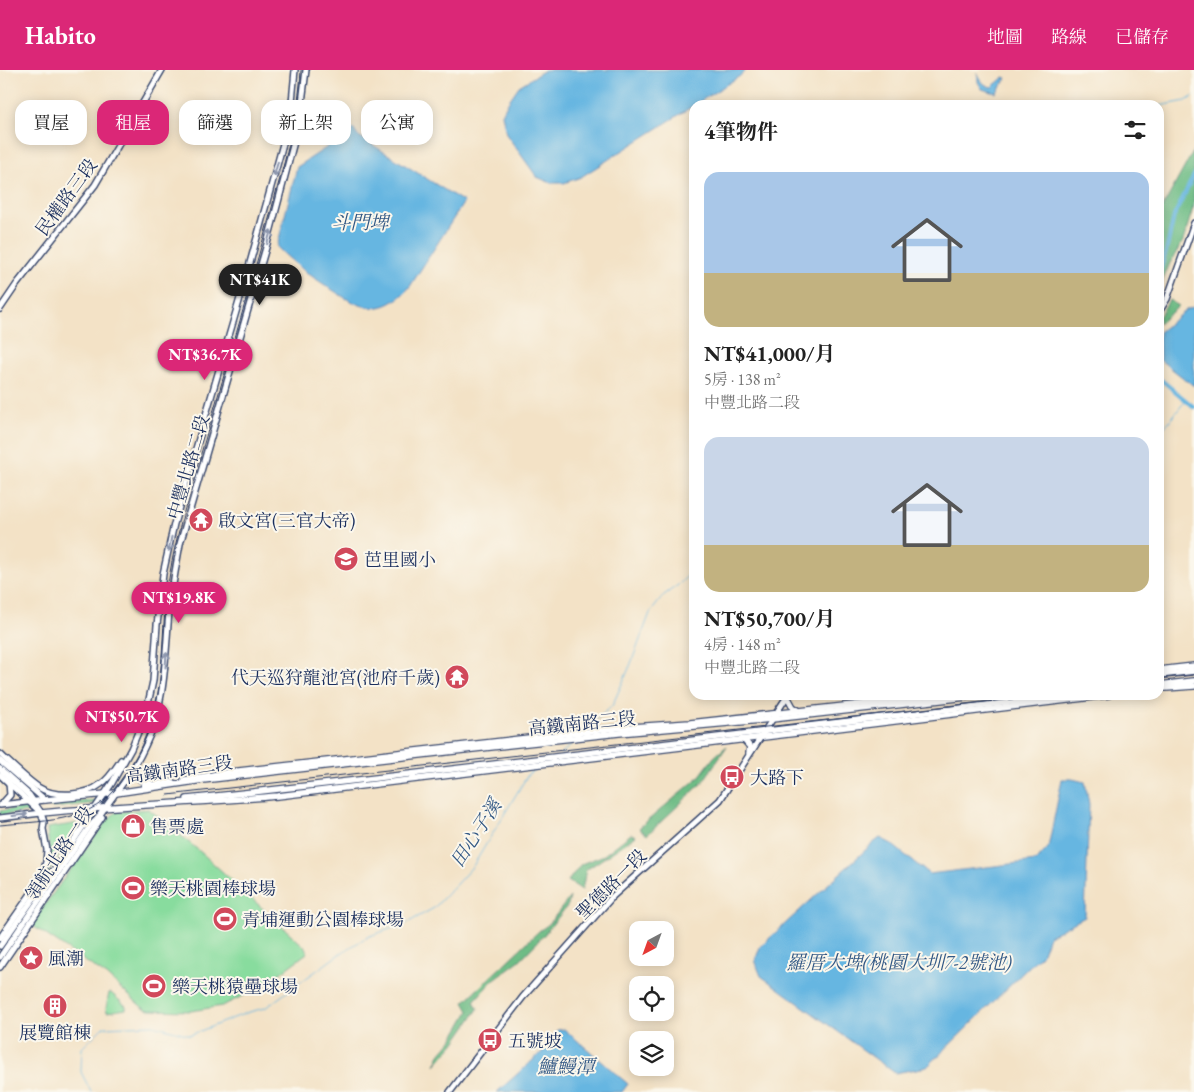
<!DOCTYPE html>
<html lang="zh-TW">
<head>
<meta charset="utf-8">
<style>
  body { margin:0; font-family:"EB Garamond","Noto Serif TC",serif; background:#f6f6f6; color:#222; height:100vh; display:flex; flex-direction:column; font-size:19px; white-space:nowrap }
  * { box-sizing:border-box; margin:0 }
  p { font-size:16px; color:#767676 }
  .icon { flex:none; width:28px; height:28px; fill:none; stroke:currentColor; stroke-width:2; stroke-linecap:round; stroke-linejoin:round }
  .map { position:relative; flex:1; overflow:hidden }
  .panel { position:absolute; left:689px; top:30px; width:475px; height:600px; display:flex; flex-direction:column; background:#fff; border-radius:15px; box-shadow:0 2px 12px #0003 }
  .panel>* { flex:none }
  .banner { position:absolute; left:15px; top:30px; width:475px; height:45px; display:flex; gap:10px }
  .needle { width:32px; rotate:221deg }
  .buttons { position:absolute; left:629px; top:851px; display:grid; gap:10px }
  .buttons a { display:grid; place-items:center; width:45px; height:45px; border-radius:10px; background:#fff; box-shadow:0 2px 12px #0003; font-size:25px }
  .price { position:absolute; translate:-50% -42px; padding:0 11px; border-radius:18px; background:#db2777; color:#fff; font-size:16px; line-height:32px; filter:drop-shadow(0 1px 2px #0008) }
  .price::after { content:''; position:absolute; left:50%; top:30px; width:15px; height:11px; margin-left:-8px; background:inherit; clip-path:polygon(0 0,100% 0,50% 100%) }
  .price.on { background:#222; color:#fff }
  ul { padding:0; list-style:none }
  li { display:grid; align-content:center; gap:10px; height:265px; padding:0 15px }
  li span { display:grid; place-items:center; height:155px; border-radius:15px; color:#555 }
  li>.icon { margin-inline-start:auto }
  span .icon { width:90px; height:90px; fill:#fffc; stroke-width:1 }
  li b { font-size:21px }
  h2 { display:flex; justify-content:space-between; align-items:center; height:60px; padding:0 15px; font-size:21px }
  .pill { padding:0 18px; border-radius:15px; background:#fff; box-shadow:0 2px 12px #0003; font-size:18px; line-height:45px }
  .pill.on { background:#db2777; color:#fff }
  header { display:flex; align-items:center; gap:30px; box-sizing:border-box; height:70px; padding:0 25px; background:#db2777; color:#fff }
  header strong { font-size:24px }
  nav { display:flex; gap:28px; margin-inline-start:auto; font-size:18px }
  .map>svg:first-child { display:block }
  .green { fill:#88dc9e; stroke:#52867e }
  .forest { fill:#6ebc85; stroke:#447672 }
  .water { fill:#66b6e1; stroke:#4072a0 }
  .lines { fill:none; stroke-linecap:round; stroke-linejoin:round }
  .stream { stroke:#66b6e1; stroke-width:1 }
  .canal { stroke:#66b6e1; stroke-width:4 }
  .secondary-casing { stroke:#3b4a6e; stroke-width:8 }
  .primary-casing { stroke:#3b4a6e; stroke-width:8 }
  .secondary { stroke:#fff; stroke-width:5 }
  .primary { stroke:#fff; stroke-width:5.5 }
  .rail { stroke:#1b2f5e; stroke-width:1 }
  .oneway { stroke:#8d97ae }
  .labels { text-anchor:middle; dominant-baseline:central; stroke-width:4; stroke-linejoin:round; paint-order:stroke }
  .street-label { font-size:18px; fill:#1b2f5e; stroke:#fbf7ec }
  .poi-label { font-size:18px; fill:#1b2f5e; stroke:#fbf7ec; text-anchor:start }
  .water-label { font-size:19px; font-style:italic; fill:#325885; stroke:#fbf7ec }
</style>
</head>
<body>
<header>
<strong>Habito</strong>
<nav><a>地圖</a><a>路線</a><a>已儲存</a></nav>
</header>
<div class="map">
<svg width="1194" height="1022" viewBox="0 0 1194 1022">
  <rect width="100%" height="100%" fill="#fbf7ec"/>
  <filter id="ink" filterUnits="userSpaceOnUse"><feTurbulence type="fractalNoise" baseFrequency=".02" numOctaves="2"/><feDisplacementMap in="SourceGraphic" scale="10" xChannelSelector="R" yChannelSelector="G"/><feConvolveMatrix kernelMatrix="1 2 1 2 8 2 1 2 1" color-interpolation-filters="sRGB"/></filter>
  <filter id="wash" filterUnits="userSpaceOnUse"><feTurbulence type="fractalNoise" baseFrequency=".0096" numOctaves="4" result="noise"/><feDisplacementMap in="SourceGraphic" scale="20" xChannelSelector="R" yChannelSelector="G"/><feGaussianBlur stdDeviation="1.12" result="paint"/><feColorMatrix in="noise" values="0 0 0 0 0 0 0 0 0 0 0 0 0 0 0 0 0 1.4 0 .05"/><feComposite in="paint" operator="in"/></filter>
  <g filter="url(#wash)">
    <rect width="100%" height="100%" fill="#f3e2c6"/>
    <g class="green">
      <polygon points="97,730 95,733 54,738 48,735"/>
      <polygon points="27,737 29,742 0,745 0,741"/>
      <polygon points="149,739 204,785 307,879 307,883 260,918 222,936 191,941 149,940 142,937 107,906 33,856 32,852 107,750 116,742"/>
      <polygon points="80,753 43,811 49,778 47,758"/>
      <polygon points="109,923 111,923 126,936 126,939 107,942 106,938"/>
    </g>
    <g class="forest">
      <polygon points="1194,80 1194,135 1183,171 1170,193 1159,219 1159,150 1161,140"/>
      <polygon points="1169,230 1179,236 1159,253 1159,247"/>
      <polygon points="727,676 702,713 647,765 639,758 699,707 714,687"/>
      <polygon points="631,764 636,766 586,800 582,820 568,811 581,794 604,785"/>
      <polygon points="570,827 568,835 543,866 520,890 492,911 474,931 478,939 454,974 435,995 440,984 452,970 469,941 464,932 539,861 549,854"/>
    </g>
    <g class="water">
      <polygon points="545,0 746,0 740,6 581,107 564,113 551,113 537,107 506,64 502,44 508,32 519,16"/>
      <path d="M977,2C980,10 984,16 992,17L1004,7L1007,8L996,23L982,19L978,12Z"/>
      <path d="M353,58L357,65L464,132L409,218C377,253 354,234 322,213C305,202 291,191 277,177L297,97L347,64Z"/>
      <polygon points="1194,237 1194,316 1160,290 1159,262 1186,240"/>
      <polygon points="1062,709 1072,709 1085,712 1089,734 1085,847 1049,866 1043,883 927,997 895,1003 761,906 755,891 760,877 872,774 880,768 890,773 929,804 1036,791 1048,778"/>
      <polygon points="611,807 618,812 609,821 601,816"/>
      <polygon points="564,959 628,1014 622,1022 497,1022 550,975 551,967 556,964 557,960"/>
    </g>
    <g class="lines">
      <g class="stream">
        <polyline points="1159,36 1186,31 1194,26"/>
        <polyline points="1159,364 1186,330"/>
        <polyline points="845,629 849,625"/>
        <polyline points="586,659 612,636 630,596 650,543 664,525 678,515 694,500"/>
        <polyline points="561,684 575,671"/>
        <polyline points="91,1022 81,1002 82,978 103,957 153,955 190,965 249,942 265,938 338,885 367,867 407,853 434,838 473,796 529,703 541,697"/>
      </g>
      <g class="canal">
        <polyline points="1159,205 1166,182 1174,146 1194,105"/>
        <polyline points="1159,308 1194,337"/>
      </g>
    </g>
  </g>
  <g filter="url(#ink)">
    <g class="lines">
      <defs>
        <g id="secondary">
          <polyline points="0,239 17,214 95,115 162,0"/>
          <polyline points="1159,242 1167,229 1194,153"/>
          <path d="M0,684C12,695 25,708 38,717C55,728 86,726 101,714C110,708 115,699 121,690"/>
          <polyline points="0,705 41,743 44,752 43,759 47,780 46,792 41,811 41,817"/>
          <polyline points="2,734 10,725 9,713"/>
          <polyline points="0,735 45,730"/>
          <polyline points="0,748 41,743"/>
          <polyline points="0,868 42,808"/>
          <polyline points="0,876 58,794 112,713 131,679 146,643 153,611 157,555 163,504 174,454 245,211 284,70 292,32 295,0"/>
          <path d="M0,887L90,756L97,749C113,725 133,703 145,676C166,633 165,587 169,542C172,519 176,496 180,474L267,174L300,49L306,0"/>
          <polyline points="0,897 102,747"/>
          <polyline points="450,1022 523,927 613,826 720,730 788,625"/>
        </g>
        <g id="primary">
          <polyline points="1159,600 1194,596"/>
          <polyline points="1159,605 1194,601"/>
          <polyline points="1159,615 1194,611"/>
          <polyline points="1166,618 1194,616"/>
          <polyline points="787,626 793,637 798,640"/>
          <polyline points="742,670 745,671 750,677 749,683"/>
          <polyline points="0,691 45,730 116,723 203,710 446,682 619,663 772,649 985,625"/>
          <path d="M133,698C137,707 140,712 150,713"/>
          <path d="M0,699L29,725L41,743C120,735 199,733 278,726L1109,625"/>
          <polyline points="184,710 230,702 617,658 690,653 943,625"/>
          <polyline points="144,716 172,712"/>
          <path d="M187,729C483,698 778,658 1073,625"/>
        </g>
      </defs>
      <use href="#secondary" class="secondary-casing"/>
      <use href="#primary" class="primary-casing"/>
      <use href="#secondary" class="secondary"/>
      <use href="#primary" class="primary"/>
      <g class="rail">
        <polyline points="1159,609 1194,605"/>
        <polyline points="168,725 1047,625"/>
        <path d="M0,755C38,751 87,753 114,721C132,698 149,668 155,639C165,596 161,552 169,508C177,457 195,406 209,356C230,286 250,216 270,145C282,98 299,49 301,0"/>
      </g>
    </g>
    <defs><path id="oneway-shaft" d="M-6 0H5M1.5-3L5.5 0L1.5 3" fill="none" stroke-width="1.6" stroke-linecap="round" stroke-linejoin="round" transform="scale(1.25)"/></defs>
    <g class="oneway">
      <use href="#oneway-shaft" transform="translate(276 99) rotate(105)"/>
      <use href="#oneway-shaft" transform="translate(269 167) rotate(-75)"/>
      <use href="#oneway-shaft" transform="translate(170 474) rotate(102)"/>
      <use href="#oneway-shaft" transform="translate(166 590) rotate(-86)"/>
      <use href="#oneway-shaft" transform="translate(20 745) rotate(-7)"/>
    </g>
  </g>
  <defs>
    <symbol id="temple-disc" viewBox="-11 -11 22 22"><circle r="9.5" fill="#d1495b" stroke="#fbf7ec"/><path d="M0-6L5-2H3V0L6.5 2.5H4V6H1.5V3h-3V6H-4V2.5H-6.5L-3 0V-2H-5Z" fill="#fff"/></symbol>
    <symbol id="school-disc" viewBox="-11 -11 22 22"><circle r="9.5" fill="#d1495b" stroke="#fbf7ec"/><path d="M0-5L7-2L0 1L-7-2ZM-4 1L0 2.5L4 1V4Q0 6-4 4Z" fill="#fff"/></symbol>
    <symbol id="bus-disc" viewBox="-11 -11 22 22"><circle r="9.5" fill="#d1495b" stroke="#fbf7ec"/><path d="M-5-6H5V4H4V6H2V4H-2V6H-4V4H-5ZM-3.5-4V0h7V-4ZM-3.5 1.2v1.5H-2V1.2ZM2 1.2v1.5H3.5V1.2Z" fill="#fff"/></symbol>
    <symbol id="shop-disc" viewBox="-11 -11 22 22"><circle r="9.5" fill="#d1495b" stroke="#fbf7ec"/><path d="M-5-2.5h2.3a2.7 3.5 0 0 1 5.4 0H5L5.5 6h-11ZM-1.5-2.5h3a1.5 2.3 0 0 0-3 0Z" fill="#fff"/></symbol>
    <symbol id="stadium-disc" viewBox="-11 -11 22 22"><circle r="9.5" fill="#d1495b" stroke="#fbf7ec"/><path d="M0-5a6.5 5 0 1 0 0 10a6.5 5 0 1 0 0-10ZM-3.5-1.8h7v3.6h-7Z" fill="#fff"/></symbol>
    <symbol id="sight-disc" viewBox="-11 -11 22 22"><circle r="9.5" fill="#d1495b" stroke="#fbf7ec"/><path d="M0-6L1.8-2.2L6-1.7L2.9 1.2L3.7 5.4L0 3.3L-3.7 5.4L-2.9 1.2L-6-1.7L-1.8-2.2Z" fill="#fff"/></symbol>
    <symbol id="building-disc" viewBox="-11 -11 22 22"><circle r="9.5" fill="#d1495b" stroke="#fbf7ec"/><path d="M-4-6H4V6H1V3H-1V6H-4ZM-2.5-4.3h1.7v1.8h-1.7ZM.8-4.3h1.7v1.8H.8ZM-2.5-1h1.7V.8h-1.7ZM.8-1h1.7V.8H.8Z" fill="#fff"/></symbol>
  </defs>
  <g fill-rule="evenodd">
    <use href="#temple-disc" x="187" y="436" width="28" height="28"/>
    <use href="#school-disc" x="332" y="475" width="28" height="28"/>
    <use href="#temple-disc" x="443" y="593" width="28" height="28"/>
    <use href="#bus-disc" x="718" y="693" width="28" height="28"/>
    <use href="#shop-disc" x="119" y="742" width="28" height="28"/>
    <use href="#stadium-disc" x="119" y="804" width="28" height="28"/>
    <use href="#stadium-disc" x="211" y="835" width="28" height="28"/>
    <use href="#sight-disc" x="17" y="874" width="28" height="28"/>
    <use href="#stadium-disc" x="140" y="902" width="28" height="28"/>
    <use href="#building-disc" x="41" y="922" width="28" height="28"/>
    <use href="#bus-disc" x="476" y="956" width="28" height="28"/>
  </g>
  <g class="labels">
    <g class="street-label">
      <text transform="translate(66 127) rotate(-54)">民權路三段</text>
      <text transform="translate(188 397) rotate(-74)">中豐北路二段</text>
      <text transform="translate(582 653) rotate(-6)">高鐵南路三段</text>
      <text transform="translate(179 699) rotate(-8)">高鐵南路三段</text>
      <text transform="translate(59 783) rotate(-57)">領航北路一段</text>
      <text transform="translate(611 814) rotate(-45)">聖德路一段</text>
    </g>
    <g class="poi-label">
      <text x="218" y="450">啟文宮(三官大帝)</text>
      <text x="364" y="489">芭里國小</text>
      <text x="440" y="607" text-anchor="end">代天巡狩龍池宮(池府千歲)</text>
      <text x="750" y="707">大路下</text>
      <text x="150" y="756">售票處</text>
      <text x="150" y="818">樂天桃園棒球場</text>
      <text x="242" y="849">青埔運動公園棒球場</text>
      <text x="48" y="888">風潮</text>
      <text x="172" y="916">樂天桃猿壘球場</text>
      <text x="55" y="962" text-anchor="middle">展覽館棟</text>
      <text x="508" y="970">五號坡</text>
    </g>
    <g class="water-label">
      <text x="360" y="152">斗門埤</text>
      <text transform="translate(476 763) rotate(-57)">田心子溪</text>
      <text x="899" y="892">羅厝大埤(桃園大圳7-2號池)</text>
      <text x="566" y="996">鱸鰻潭</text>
    </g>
  </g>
</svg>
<div class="buttons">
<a><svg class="needle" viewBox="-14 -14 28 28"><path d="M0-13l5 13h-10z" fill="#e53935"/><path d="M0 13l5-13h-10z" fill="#767676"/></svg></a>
<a><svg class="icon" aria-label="locate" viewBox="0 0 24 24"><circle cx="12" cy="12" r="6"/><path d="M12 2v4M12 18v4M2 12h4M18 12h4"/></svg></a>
<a><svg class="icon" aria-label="layers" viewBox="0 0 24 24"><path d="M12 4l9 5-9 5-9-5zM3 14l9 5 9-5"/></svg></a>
</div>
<b class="price on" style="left:260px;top:236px">NT$41K</b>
<b class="price" style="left:205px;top:311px">NT$36.7K</b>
<b class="price" style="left:179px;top:554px">NT$19.8K</b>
<b class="price" style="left:122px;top:673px">NT$50.7K</b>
<div class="banner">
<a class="pill">買屋</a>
<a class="pill on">租屋</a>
<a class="pill">篩選</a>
<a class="pill">新上架</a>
<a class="pill">公寓</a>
</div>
<section class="panel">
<h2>4筆物件<svg class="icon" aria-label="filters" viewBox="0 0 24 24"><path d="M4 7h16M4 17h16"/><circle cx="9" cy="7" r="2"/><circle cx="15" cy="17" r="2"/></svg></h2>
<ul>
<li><span style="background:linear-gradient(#a9c7e8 65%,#c2b280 0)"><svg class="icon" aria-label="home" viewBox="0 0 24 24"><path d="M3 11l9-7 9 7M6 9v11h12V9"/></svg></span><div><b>NT$41,000/月</b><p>5房 · 138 m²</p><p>中豐北路二段</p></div></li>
<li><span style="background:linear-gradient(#c9d6e8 70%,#c2b280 0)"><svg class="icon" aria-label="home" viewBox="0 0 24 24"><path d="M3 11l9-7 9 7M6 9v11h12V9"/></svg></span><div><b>NT$50,700/月</b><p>4房 · 148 m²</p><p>中豐北路二段</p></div></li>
</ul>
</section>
</div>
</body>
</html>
